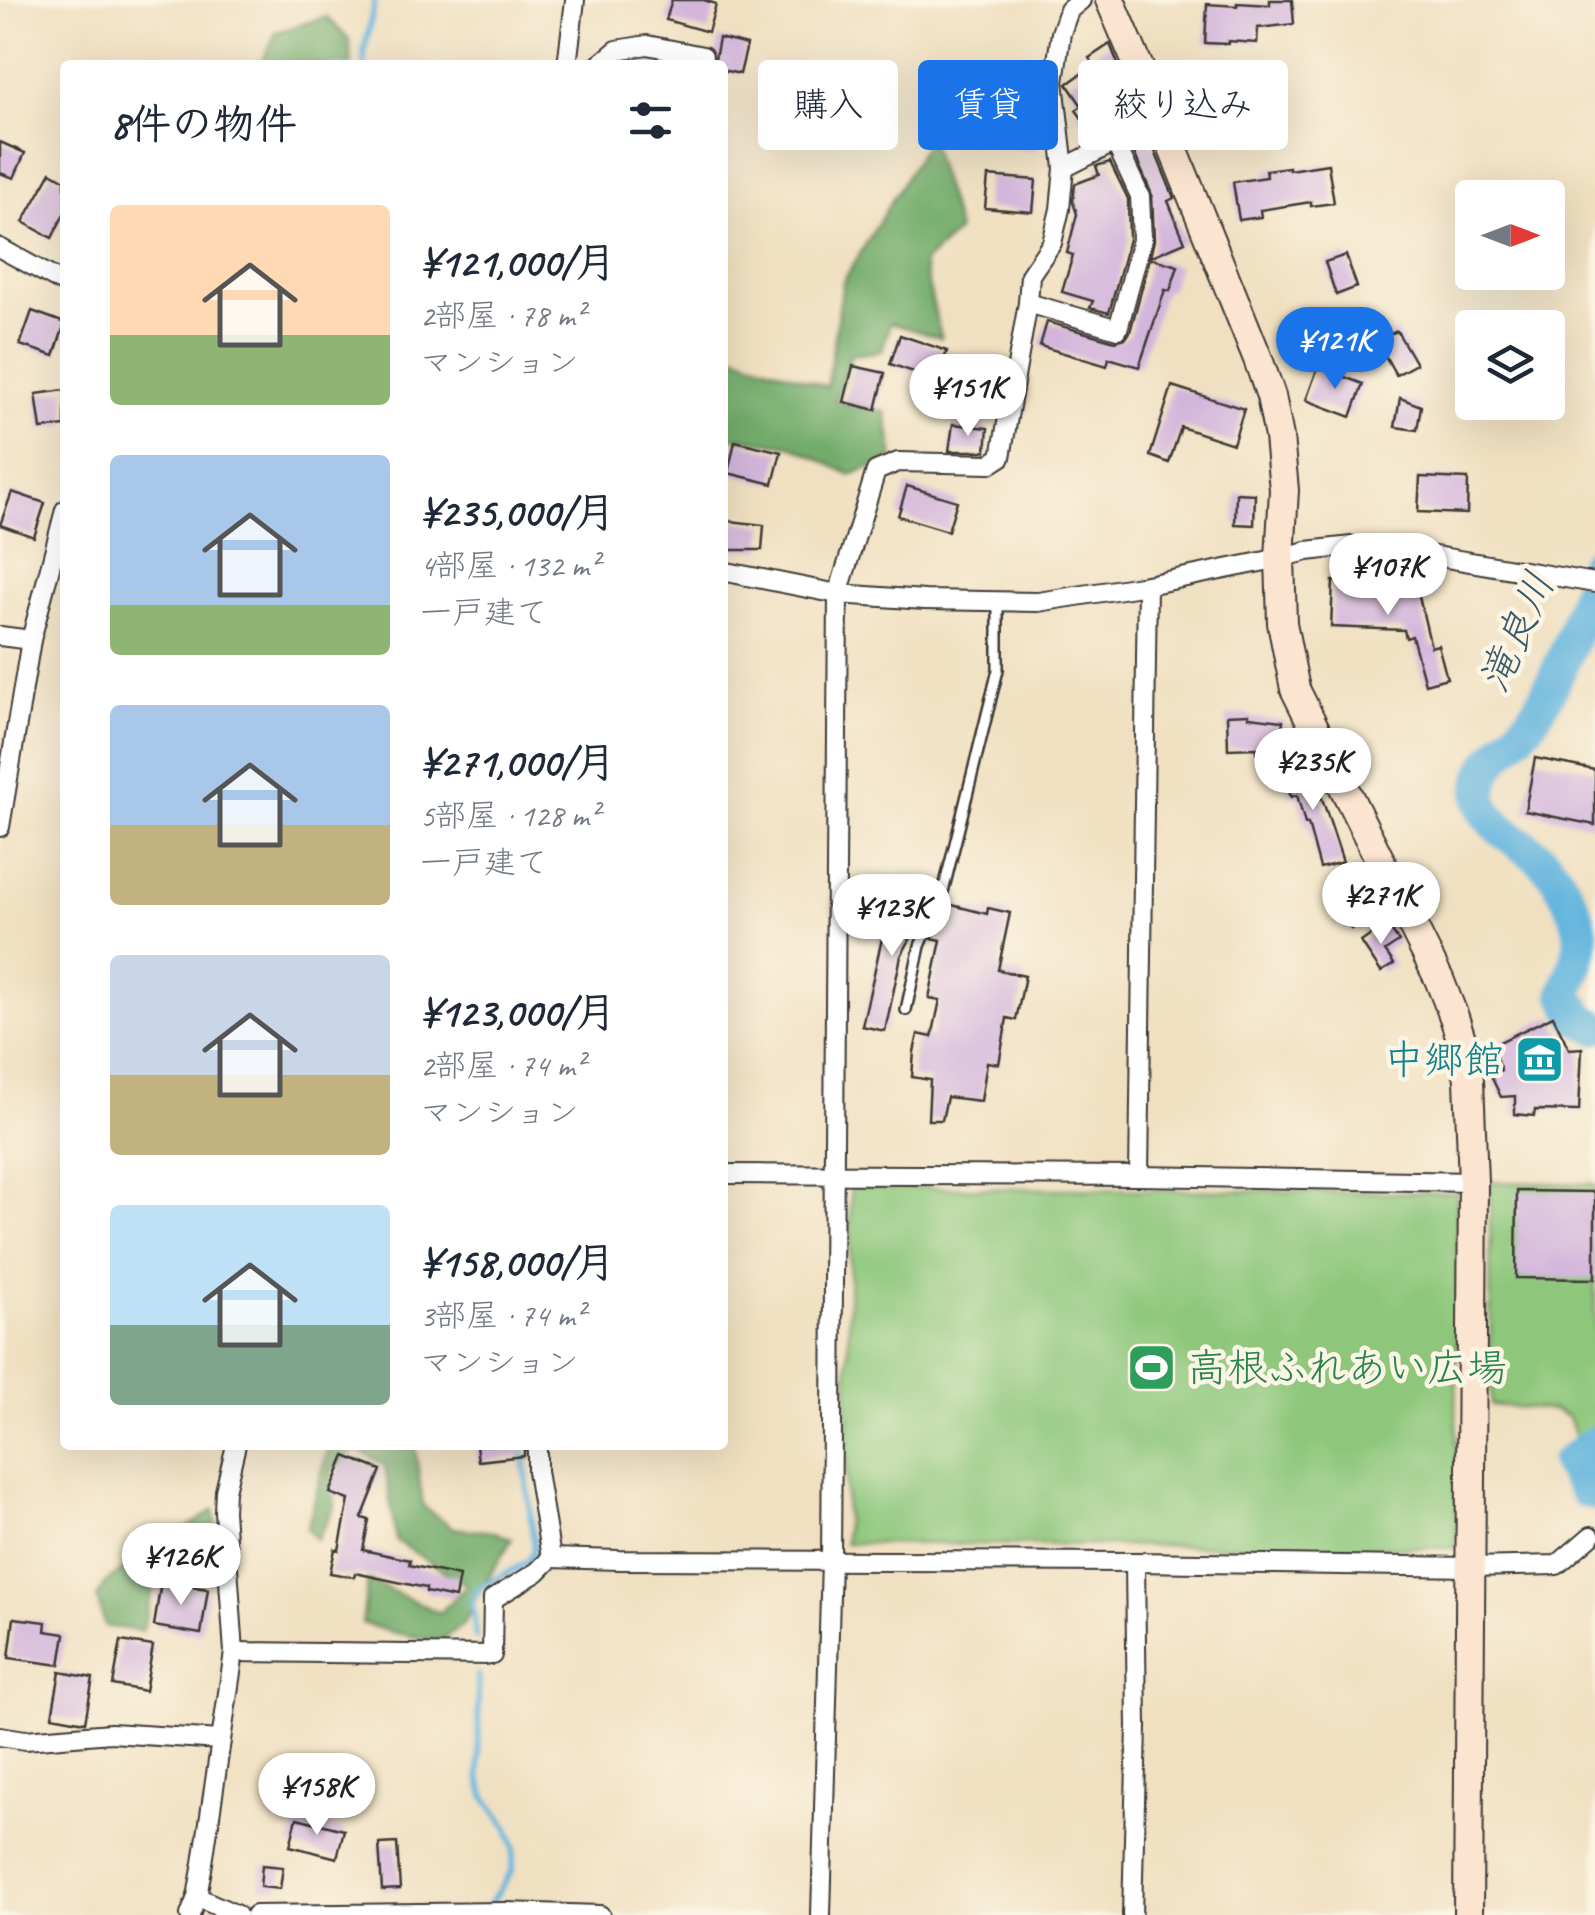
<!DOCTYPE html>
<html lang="ja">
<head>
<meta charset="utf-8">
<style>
  body { margin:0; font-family:Caveat,"Klee One",sans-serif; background:#f6f6f7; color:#1f2937; height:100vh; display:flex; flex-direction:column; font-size:38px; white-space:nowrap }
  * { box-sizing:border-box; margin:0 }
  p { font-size:32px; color:#747a83 }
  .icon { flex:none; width:55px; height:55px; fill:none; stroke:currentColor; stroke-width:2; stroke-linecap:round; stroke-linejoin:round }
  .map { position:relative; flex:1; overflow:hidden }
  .panel { position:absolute; left:60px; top:60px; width:668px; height:1390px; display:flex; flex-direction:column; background:#fff; border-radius:10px; box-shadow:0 10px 40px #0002 }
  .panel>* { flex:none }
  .guide { position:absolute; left:758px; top:60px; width:688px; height:90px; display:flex; gap:20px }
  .needle { width:65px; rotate:90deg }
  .tools { position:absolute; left:1455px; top:180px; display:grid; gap:20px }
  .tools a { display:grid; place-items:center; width:110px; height:110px; border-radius:10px; background:#fff; box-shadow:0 10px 40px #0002; font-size:50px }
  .price { position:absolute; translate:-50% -85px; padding:0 22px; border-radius:35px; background:#fff; color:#222; font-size:32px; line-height:65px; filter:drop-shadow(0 2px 5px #0008) }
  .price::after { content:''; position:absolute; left:50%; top:60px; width:30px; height:22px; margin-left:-15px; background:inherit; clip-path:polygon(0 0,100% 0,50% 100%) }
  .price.selected { background:#1a73e8; color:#fff }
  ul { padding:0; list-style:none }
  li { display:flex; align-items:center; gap:30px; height:250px; padding:0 50px }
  li span { display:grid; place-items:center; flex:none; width:280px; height:200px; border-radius:10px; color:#555 }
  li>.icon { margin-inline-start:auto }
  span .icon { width:120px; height:120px; fill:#fffc; stroke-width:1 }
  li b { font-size:42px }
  h2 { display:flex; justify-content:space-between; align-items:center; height:120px; padding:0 50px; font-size:42px }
  .tag { padding:0 35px; border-radius:10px; background:#fff; box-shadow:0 10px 40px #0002; font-size:35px; line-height:90px }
  .tag.selected { background:#1a73e8; color:#fff }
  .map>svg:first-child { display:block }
  .green { fill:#8ec77b; stroke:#55724c; stroke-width:2.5 }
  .forest { fill:#72ac6b; stroke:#476444; stroke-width:2.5 }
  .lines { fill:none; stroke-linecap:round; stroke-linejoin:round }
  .stream { stroke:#63b5de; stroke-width:6 }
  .river { stroke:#63b5de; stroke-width:35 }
  .building { fill:#d3b5dc }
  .lane-casing { stroke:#3c3935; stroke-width:14 }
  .street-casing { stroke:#3c3935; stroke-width:22 }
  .secondary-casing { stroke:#3c3935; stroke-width:32 }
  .lane { stroke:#fff; stroke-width:9 }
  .street { stroke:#fff; stroke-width:18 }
  .secondary { stroke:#fce5d0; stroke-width:28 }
  .labels { text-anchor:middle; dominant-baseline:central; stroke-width:9; stroke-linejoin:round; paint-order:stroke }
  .culture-label { font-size:40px; fill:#0d838f; stroke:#fcf5e5; text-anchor:end }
  .leisure-label { font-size:40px; fill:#27864d; stroke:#fcf5e5; text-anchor:start }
  .water-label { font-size:42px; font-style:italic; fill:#38596a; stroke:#fcf5e5 }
</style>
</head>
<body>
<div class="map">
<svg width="1595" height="1915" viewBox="0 0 1595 1915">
  <rect width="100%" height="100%" fill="#fcf5e5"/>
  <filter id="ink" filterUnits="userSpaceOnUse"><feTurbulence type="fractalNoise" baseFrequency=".01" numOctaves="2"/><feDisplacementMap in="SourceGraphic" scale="20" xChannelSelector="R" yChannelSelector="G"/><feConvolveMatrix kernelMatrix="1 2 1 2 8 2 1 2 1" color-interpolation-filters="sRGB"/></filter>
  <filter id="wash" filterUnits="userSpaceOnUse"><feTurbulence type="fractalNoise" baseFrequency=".0048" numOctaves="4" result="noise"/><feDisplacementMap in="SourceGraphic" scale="40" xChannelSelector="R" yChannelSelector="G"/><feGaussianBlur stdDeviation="2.25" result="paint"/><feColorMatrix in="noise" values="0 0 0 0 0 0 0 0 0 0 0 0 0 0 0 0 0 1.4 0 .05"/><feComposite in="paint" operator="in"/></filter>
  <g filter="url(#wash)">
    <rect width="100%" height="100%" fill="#f0e0c1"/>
    <g class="green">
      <polygon points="1490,1182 1595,1184 1595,1432 1577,1442 1568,1417 1553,1410 1491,1405"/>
      <polygon points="851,1187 1457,1193 1456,1548 845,1543"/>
    </g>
    <g class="forest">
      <polygon points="327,17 349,39 352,65 261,65 276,32"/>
      <polygon points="929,138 958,231 923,263 941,338 890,323 882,351 851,355 835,401 886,412 894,458 851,475 790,445 723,436 723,351 827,387 843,282"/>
      <polygon points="329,1445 415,1445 423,1506 453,1528 495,1532 512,1539 477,1596 464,1624 439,1642 391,1632 362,1623 368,1580 440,1613 467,1585 396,1541 385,1466 356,1448 331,1471 335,1505 317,1540 307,1529"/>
      <polygon points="214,1510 221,1571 156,1578 142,1631 105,1626 97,1598 107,1581"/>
    </g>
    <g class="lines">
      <g class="stream">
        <polyline points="364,65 364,51 375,0"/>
        <polyline points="476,1637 472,1602 478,1588 528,1562 534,1549 523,1445"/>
        <polyline points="478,1675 479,1776 485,1797 508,1828 514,1848 512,1871 489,1905 491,1907"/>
      </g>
      <g class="river">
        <path d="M1595,565C1582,612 1559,682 1530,721C1512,745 1480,761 1481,795C1482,826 1522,841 1542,860C1559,876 1582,917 1581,941C1580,958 1571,978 1566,993L1579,1018L1595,1027"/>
        <polyline points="1595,1443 1568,1463 1586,1491 1595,1493"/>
      </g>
    </g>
    <g id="blocks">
      <g class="building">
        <polygon points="672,0 704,0 716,4 708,32 666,20"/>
        <polygon points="1270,0 1292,0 1294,24 1258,28 1257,43 1228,41 1228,44 1205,43 1207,4 1237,6 1237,3 1270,5"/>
        <polygon points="719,38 747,45 740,74 722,70 722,65 712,65 715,59"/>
        <polygon points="1110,44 1118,64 1102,76 1089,58"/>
        <polygon points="1088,69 1101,87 1095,91 1110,113 1089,128 1076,110 1082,106 1067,84"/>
        <polygon points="999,115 1040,118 1038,150 996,147"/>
        <polygon points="1150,139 1174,198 1168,201 1185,242 1150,257 1154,240 1152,195 1132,148"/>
        <polygon points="0,142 25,153 14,178 0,173"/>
        <polygon points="1110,162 1128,199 1129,239 1109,313 1090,308 1093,301 1062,292 1073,255 1067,253 1077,214 1073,202 1075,184 1099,175 1096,166"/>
        <polygon points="1328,164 1334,203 1311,206 1311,202 1260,210 1261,217 1239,220 1233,182 1267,177 1266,170 1289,167 1289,170"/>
        <polygon points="51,172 65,180 65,212 52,238 23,222"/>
        <polygon points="988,176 1036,180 1033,212 985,208"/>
        <polygon points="1346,255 1357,287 1336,295 1325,262"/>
        <polygon points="1150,258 1178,266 1170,291 1165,290 1139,367 1109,358 1107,366 1040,346 1047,322 1115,341 1126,338 1130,332"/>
        <polygon points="32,311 65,323 54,356 20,345"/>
        <polygon points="1397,331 1416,364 1396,375 1377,341"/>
        <polygon points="900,335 947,351 937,380 890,364"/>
        <polygon points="853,366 885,373 876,410 844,402"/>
        <polygon points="1318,367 1363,384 1351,417 1306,400"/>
        <polygon points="1172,386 1244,409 1233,444 1181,427 1169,463 1150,456"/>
        <polygon points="65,390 65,426 41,429 36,394"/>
        <polygon points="1400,398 1421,406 1417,430 1395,427"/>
        <polygon points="953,424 988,428 986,451 949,451"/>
        <polygon points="735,441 781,452 773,484 728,473"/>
        <polygon points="1420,477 1468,479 1467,514 1418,512"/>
        <polygon points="907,486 957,501 948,531 898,516"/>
        <polygon points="12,492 45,503 34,537 0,525"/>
        <polygon points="1236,493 1255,494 1254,525 1235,524"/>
        <polygon points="722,520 764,525 762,550 722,550"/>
        <polygon points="1333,581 1380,583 1380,593 1416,584 1431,647 1438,645 1447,678 1425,684 1412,636 1406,638 1404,630 1331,627"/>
        <polygon points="1249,714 1249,717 1283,721 1279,755 1257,753 1257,748 1228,749 1227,715"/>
        <polygon points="1301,757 1316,800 1322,798 1343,862 1320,868 1308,824 1305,824 1297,795 1291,797 1280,765"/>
        <polygon points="1535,758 1595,770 1595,825 1525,811"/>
        <polygon points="1356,881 1368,899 1354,908 1363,921 1351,929 1330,899"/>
        <polygon points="904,895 930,902 916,935 913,934 901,956 885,1031 862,1026 888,912 899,915"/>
        <polygon points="952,905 987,914 988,908 1010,913 998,970 1025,976 1016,1020 1007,1018 999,1064 987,1062 981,1101 947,1097 942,1120 928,1120 930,1080 912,1077 914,1052 918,1034 932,1037 940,1000 929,998 941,940 932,938 946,906 951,907"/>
        <polygon points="1387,924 1399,942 1385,951 1394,964 1381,972 1361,942"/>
        <polygon points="1553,1016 1569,1049 1582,1048 1579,1111 1535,1110 1534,1116 1515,1114 1515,1096 1501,1097 1491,1076 1501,1070 1491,1046"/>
        <polygon points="1517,1191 1595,1192 1595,1279 1516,1278"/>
        <polygon points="476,1445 524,1445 524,1456 478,1461"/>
        <polygon points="345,1456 381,1470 362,1518 369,1520 363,1550 410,1560 409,1565 459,1576 455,1598 426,1592 426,1588 355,1573 354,1577 330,1573 335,1549 339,1550 349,1500 330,1493"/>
        <polygon points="161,1582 208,1589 201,1634 154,1626"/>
        <polygon points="14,1618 46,1622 45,1631 65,1634 60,1665 9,1658"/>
        <polygon points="121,1641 153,1646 145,1691 113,1685"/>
        <polygon points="60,1672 93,1678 85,1722 52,1716"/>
        <polygon points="297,1818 344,1830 337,1858 290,1846"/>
        <polygon points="397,1843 400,1889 382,1890 379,1844"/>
        <polygon points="262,1865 283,1867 280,1889 260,1887"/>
      </g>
    </g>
  </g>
  <g filter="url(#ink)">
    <use href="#blocks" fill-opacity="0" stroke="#3c3935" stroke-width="2.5"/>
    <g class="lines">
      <defs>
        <polyline id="lane" points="906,1010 920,946 943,892 998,670 998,602"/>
        <g id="street">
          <polyline points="567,65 575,0"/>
          <polyline points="599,65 617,50 647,45 703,56"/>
          <polyline points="1064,168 1161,119"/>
          <polyline points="0,248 65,284"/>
          <polyline points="1028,303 1118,329 1142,240 1140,196 1115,142"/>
          <polyline points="722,571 838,594 925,600 1038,602 1147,585 1280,558 1307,551 1352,546 1387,548 1595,583"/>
          <polyline points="0,636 31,640"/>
          <polyline points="0,827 31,640 65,510"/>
          <polyline points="722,1174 1139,1176 1473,1182"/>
          <polyline points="1139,1176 1147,585"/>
          <polyline points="551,1558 619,1560 1135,1562 1471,1567 1557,1565 1591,1536"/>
          <polyline points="234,1652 492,1655 493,1599 537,1572 551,1558 537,1471 537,1445"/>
          <polyline points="0,1736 25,1740 111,1733 221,1740"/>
          <polyline points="197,1897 237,1915"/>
          <polyline points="190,1915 197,1897 203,1863 234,1652 224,1511 225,1491 236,1445"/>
          <polyline points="255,1915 505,1912 600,1915"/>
          <polyline points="821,1915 831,1560 838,594 876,471 898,462 990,464 1001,457 1028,303 1030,275 1052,243 1060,209 1064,168 1054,82 1061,33 1069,10 1081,0"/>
          <polyline points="1132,1915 1137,1727 1135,1562"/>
        </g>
        <polyline id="secondary" points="1110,0 1161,119 1258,359 1271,396 1279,437 1284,490 1280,558 1282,623 1295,689 1439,979 1454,1017 1464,1048 1469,1080 1473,1182 1468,1915"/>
      </defs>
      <use href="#lane" class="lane-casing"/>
      <use href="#street" class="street-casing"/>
      <use href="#secondary" class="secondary-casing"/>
      <use href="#lane" class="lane"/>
      <use href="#street" class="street"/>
      <use href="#secondary" class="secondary"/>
    </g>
  </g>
  <defs>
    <symbol id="museum-square" viewBox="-11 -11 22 22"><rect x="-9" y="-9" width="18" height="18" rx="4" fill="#0f9aa8" stroke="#fcf5e5"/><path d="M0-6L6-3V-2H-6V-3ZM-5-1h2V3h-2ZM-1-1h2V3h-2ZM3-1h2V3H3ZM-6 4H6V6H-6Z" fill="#fff"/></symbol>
    <symbol id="stadium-square" viewBox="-11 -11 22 22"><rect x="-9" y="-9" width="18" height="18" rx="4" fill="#2e9e5b" stroke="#fcf5e5"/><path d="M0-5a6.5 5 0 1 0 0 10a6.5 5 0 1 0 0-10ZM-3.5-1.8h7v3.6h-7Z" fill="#fff"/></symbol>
  </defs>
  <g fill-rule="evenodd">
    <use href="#museum-square" x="1512" y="1032" width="55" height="55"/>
    <use href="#stadium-square" x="1124" y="1340" width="55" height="55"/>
  </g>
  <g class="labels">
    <g class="culture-label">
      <text x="1504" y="1060">中郷館</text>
    </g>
    <g class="leisure-label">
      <text x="1187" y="1368">高根ふれあい広場</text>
    </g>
    <g class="water-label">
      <text transform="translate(1517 632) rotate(-66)">滝良川</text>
    </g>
  </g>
</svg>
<div class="tools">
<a><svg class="needle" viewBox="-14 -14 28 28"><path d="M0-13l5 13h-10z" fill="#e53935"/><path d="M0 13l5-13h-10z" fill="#747a83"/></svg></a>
<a><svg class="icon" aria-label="layers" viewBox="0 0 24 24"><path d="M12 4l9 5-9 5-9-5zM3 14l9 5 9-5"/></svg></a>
</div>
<b class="price selected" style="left:1335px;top:392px">¥121K</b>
<b class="price" style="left:968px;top:439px">¥151K</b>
<b class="price" style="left:1388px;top:618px">¥107K</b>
<b class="price" style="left:1313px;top:813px">¥235K</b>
<b class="price" style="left:1381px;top:947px">¥271K</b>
<b class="price" style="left:892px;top:959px">¥123K</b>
<b class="price" style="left:181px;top:1608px">¥126K</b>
<b class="price" style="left:317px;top:1838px">¥158K</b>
<div class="guide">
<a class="tag">購入</a>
<a class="tag selected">賃貸</a>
<a class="tag">絞り込み</a>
</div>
<section class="panel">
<h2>8件の物件<svg class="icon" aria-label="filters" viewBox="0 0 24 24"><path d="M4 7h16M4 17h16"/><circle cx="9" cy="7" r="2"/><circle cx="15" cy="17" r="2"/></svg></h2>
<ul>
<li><span style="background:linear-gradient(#ffd9b3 65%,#8fb573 0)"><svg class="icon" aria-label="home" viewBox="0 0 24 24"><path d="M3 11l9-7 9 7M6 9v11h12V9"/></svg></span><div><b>¥121,000/月</b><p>2部屋 · 78 m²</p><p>マンション</p></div></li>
<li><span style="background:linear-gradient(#a9c7e8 75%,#8fb573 0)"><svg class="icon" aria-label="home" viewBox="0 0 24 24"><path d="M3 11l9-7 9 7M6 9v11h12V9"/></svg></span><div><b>¥235,000/月</b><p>4部屋 · 132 m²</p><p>一戸建て</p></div></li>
<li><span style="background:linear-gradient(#a9c7e8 60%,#c2b280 0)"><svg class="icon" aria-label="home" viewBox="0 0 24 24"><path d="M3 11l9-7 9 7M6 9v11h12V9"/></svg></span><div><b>¥271,000/月</b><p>5部屋 · 128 m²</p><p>一戸建て</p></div></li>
<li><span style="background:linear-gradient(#c9d6e8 60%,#c2b280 0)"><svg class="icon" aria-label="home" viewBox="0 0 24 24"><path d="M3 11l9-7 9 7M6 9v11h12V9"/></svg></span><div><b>¥123,000/月</b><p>2部屋 · 74 m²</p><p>マンション</p></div></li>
<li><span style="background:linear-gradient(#bfe0f5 60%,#7fa58c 0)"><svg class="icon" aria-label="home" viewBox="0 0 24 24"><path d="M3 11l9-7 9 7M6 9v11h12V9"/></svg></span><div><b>¥158,000/月</b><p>3部屋 · 74 m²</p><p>マンション</p></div></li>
</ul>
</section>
</div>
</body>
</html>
